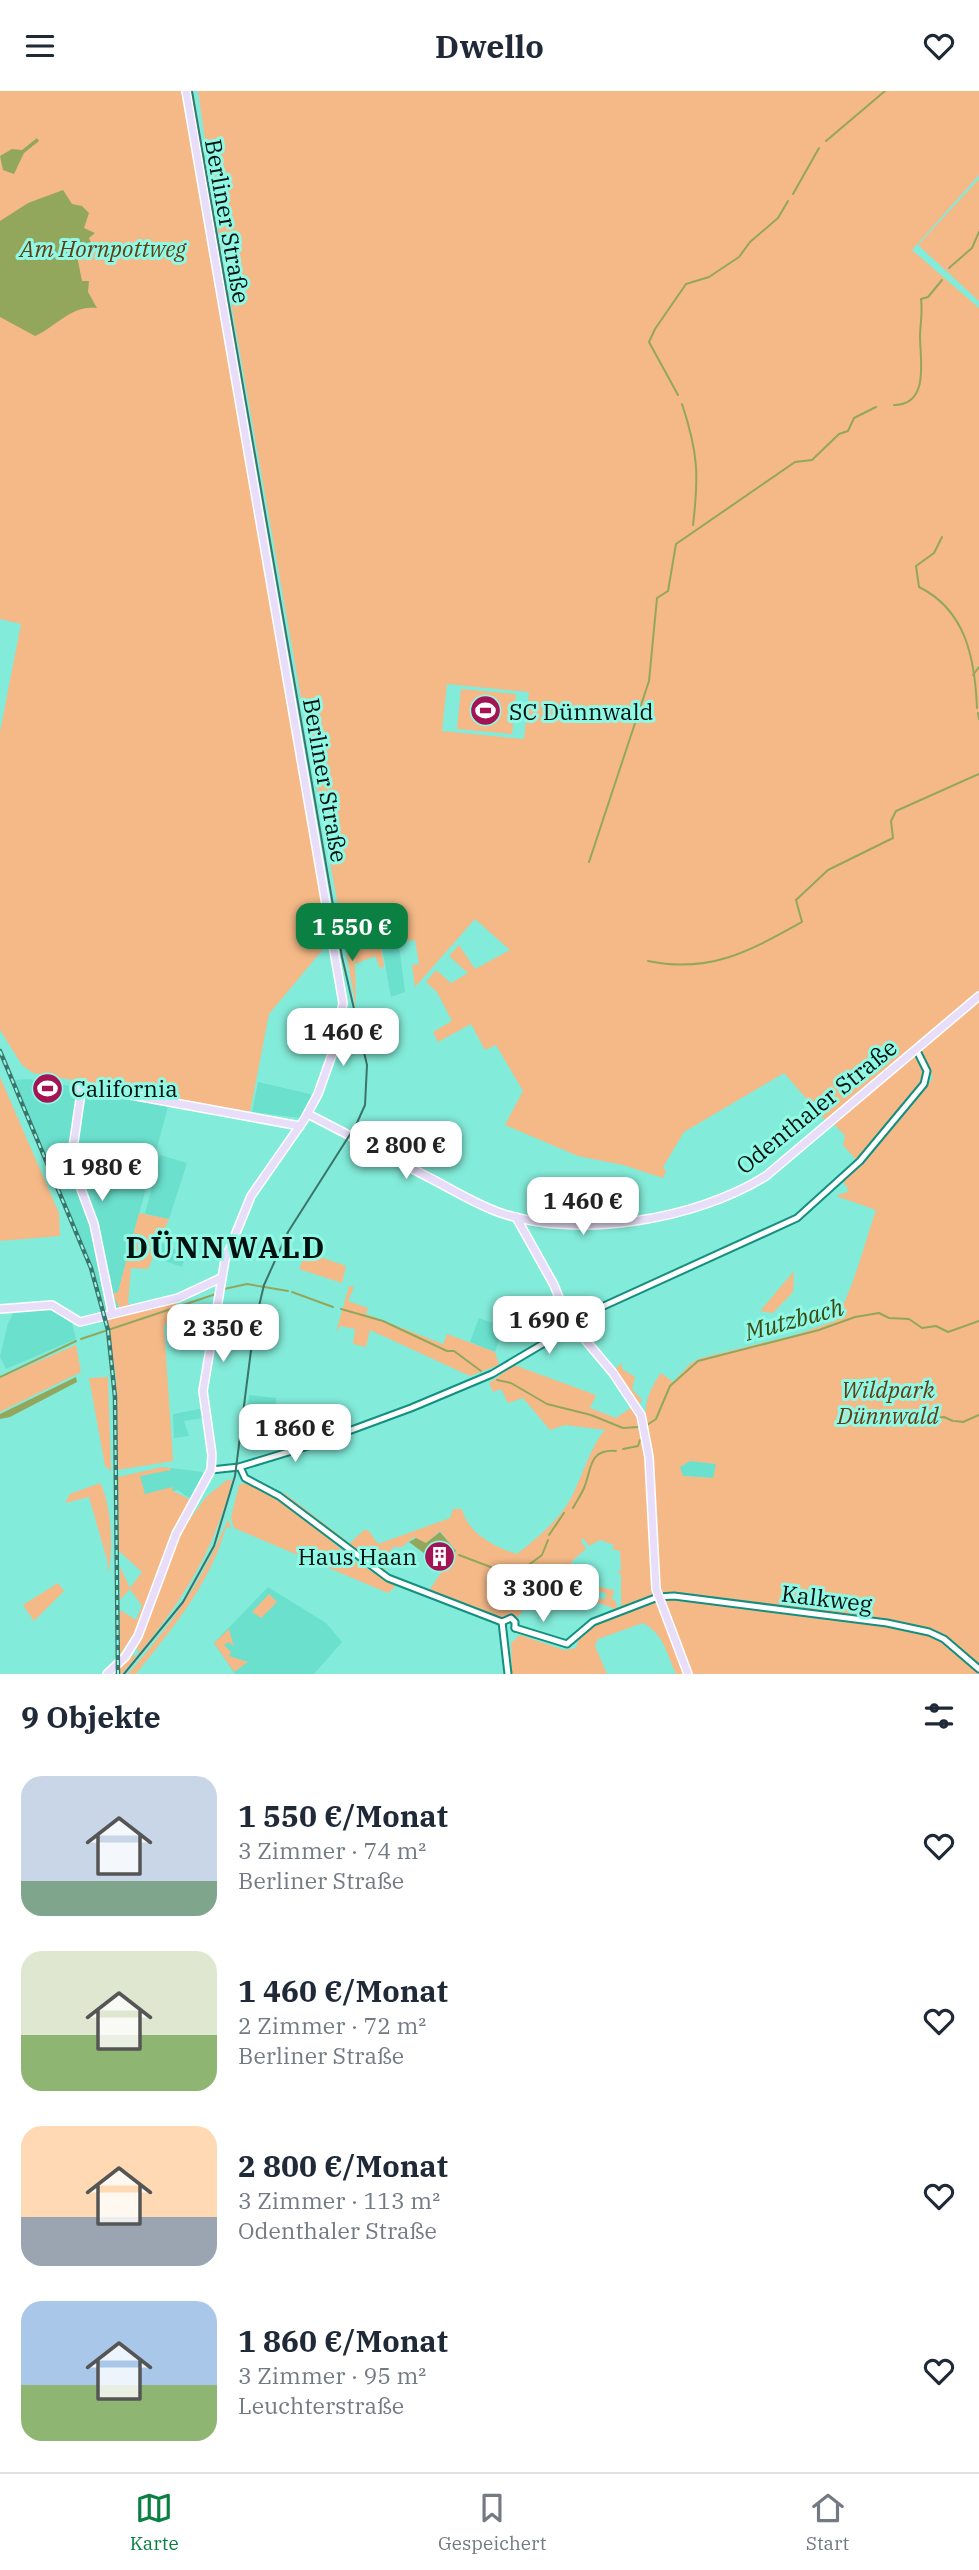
<!DOCTYPE html>
<html lang="de">
<head>
<meta charset="utf-8">
<style>
  body { margin:0; font-family:"IBM Plex Serif",serif; background:#f6f6f7; color:#1f2937; height:100vh; display:flex; flex-direction:column; font-size:26px; white-space:nowrap }
  * { box-sizing:border-box; margin:0 }
  p { font-size:23px; color:#747a83 }
  .icon { flex:none; width:38px; height:38px; fill:none; stroke:currentColor; stroke-width:2; stroke-linecap:round; stroke-linejoin:round }
  .map { position:relative; height:1583px; overflow:hidden }
  .sheet { display:flex; flex-direction:column; background:#fff; flex:1 }
  .sheet>* { flex:none }
  .price { position:absolute; translate:-50% -60px; padding:0 16px; border-radius:14px; background:#fff; color:#222; font-size:23px; line-height:46px; filter:drop-shadow(0 2px 4px #0008) }
  .price::after { content:''; position:absolute; left:50%; top:42px; width:21px; height:16px; margin-left:-10px; background:inherit; clip-path:polygon(0 0,100% 0,50% 100%) }
  .price.active { background:#0b8043; color:#fff }
  ul { padding:0; list-style:none }
  li { display:flex; align-items:center; gap:21px; height:175px; padding:0 21px }
  li span { display:grid; place-items:center; flex:none; width:196px; height:140px; border-radius:21px; color:#555 }
  li>.icon { margin-inline-start:auto }
  span .icon { width:84px; height:84px; fill:#fffc; stroke-width:1 }
  li b { font-size:30px }
  h2 { display:flex; justify-content:space-between; align-items:center; height:84px; padding:0 21px; font-size:30px }
  header { display:flex; justify-content:space-between; align-items:center; height:91px; padding:0 21px; background:#fff; font-size:32px; font-weight:800 }
  .tab-bar { display:flex; justify-content:space-around; align-items:center; height:98px; border-top:2px solid #e0e1e3; background:#fff; font-size:19px; color:#747a83 }
  .tab-bar a { display:grid; justify-items:center; gap:4px }
  .tab-bar .active { color:#0b8043 }
  .map>svg:first-child { display:block }
  .built { fill:#6be0cd }
  .green { fill:#f4b987; fill-rule:evenodd }
  .water { fill:#93a75c; fill-rule:evenodd }
  .lines { fill:none; stroke-linecap:round; stroke-linejoin:round }
  .stream { stroke:#93a75c; stroke-width:2 }
  .minor-casing { stroke:#138f80; stroke-width:9 }
  .major-casing { stroke:#fff; stroke-width:10 }
  .minor { stroke:#fff; stroke-width:5 }
  .major { stroke:#e8def9; stroke-width:7 }
  .tram { stroke:#3b746a; stroke-width:2 }
  .rail-casing { stroke:#3b746a; stroke-width:4.5 }
  .rail { stroke:#90f9e6; stroke-width:2; stroke-dasharray:5; stroke-linecap:butt }
  .labels { text-anchor:middle; dominant-baseline:central; stroke-width:6; stroke-linejoin:round; paint-order:stroke }
  .street-label { font-size:23px; fill:#00120f; stroke:#90f9e6 }
  .park-label { font-size:23px; font-style:italic; fill:#653c12; stroke:#90f9e6 }
  .poi-label { font-size:23px; fill:#00120f; stroke:#90f9e6; text-anchor:start }
  .water-label { font-size:24px; font-style:italic; fill:#3b4810; stroke:#90f9e6 }
  .district-label { font-size:30px; font-weight:bold; letter-spacing:2px; fill:#00120f; stroke:#90f9e6 }
</style>
</head>
<body>
<header><svg class="icon" aria-label="menu" viewBox="0 0 24 24"><path d="M4 6h16M4 12h16M4 18h16"/></svg>Dwello<svg class="icon" aria-label="heart" viewBox="0 0 24 24"><path d="M12 20l-8-8c-3-5 5-10 8-4 3-6 11-1 8 4z"/></svg></header>
<div class="map">
<svg width="979" height="1583" viewBox="0 0 979 1583">
  <rect width="100%" height="100%" fill="#83ebd9"/>
  <g class="built">
    <polygon points="396,832 405,901 391,906 378,835"/>
    <polygon points="30,988 169,1012 118,1201 120,1219 106,1223 93,1176 14,989"/>
    <polygon points="258,991 310,1003 312,1006 301,1027 252,1021"/>
    <polygon points="160,1064 187,1072 169,1128 145,1123"/>
    <polygon points="159,1151 186,1163 182,1176 153,1166"/>
    <polygon points="46,1216 72,1232 76,1248 6,1278 0,1266 8,1232 14,1221"/>
    <polygon points="479,1227 504,1236 495,1261 470,1251"/>
    <polygon points="249,1304 276,1307 276,1323 272,1324 285,1355 271,1359 259,1341 245,1345"/>
    <polygon points="200,1318 202,1327 184,1330 189,1345 174,1347 173,1323"/>
    <polygon points="690,1370 718,1373 715,1387 683,1385 679,1376"/>
    <polygon points="171,1377 202,1381 205,1385 192,1409 178,1399 141,1408 136,1386"/>
    <polygon points="268,1496 326,1532 342,1551 314,1583 235,1583 214,1552"/>
  </g>
  <g class="green">
    <polygon points="0,0 181,0 329,851 269,923 250,1021 33,982 22,974 0,939 0,641 21,533 0,528"/>
    <path d="M198,0H979V84L912,159L979,217V900L825,1029L784,982L684,1041L663,1076L666,1080L663,1087L623,1074L578,1065L505,1034L523,1000L496,954L485,959L471,933L438,951L433,941L452,930L437,901L426,891L436,879L451,892L468,882L449,865L459,854L475,878L510,859L475,828L415,896L412,874L419,873L415,849L399,851V855H395L392,833L378,835L384,876L380,877L375,865L355,873L350,867L355,874L356,917L218,138ZM447,593L529,601L524,648L442,640Z"/>
    <polygon points="979,88 979,210 918,154"/>
    <polygon points="461,598 516,603 512,643 457,638"/>
    <path d="M979,909V1583H676C667,1563 663,1542 643,1532L598,1548L595,1555L607,1583H512L511,1552L520,1544L564,1559L576,1557C582,1529 622,1523 645,1514L621,1517V1484L617,1480H621L620,1460L612,1458L614,1454L600,1449L589,1455L583,1447L581,1450L586,1458L572,1470V1486L581,1487V1490L592,1494L591,1497L579,1492L577,1499L604,1509L607,1503L594,1498L595,1495L614,1499L612,1509H615L618,1519L545,1492L513,1532L428,1501L456,1460L440,1440L426,1452L414,1446L402,1456H393L381,1474L386,1479L384,1481L348,1454L364,1439H368L378,1453L450,1427L453,1418H462C467,1442 496,1457 517,1463C538,1446 561,1428 573,1403C582,1385 592,1353 605,1339L565,1334L550,1339L523,1307L508,1312L501,1298L493,1301L489,1292L514,1274L596,1304L590,1317L616,1327L632,1316L640,1334L646,1332C643,1314 650,1297 661,1282L673,1291L691,1272L701,1267L795,1244L835,1230C854,1196 863,1157 876,1119L836,1105L849,1100L843,1090L933,987L919,960ZM690,1370L716,1373L713,1387L683,1385L680,1376Z"/>
    <polygon points="916,962 925,979 924,990 857,1070 843,1054 845,1045 834,1033"/>
    <polygon points="0,986 59,1122 60,1145 0,1150"/>
    <polygon points="139,1122 169,1128 148,1178 131,1177 128,1212 132,1215 120,1219 113,1203 118,1201"/>
    <polygon points="306,1161 346,1175 342,1192 299,1178"/>
    <polygon points="794,1180 793,1201 773,1222 760,1220"/>
    <polygon points="349,1195 354,1196 348,1210 368,1217 366,1223 443,1253 447,1243 495,1261 499,1274 470,1285 370,1239 366,1256 353,1253 355,1238 340,1235 336,1241"/>
    <polygon points="174,1211 178,1217 188,1214 189,1228 180,1228 164,1234 173,1370 117,1379 116,1286 107,1229"/>
    <polygon points="76,1254 81,1281 0,1321 0,1287"/>
    <polygon points="622,1272 622,1278 635,1286 632,1298 642,1309 639,1313 614,1279"/>
    <polygon points="108,1286 111,1380 105,1375 89,1287"/>
    <polygon points="162,1376 171,1377 171,1379 140,1385 145,1403 172,1396 173,1400 191,1409 173,1438 137,1537 120,1564 120,1519 136,1529 142,1515 130,1498 120,1509 120,1476 130,1497 142,1481 119,1460 118,1386"/>
    <path d="M227,1389H232C212,1469 175,1520 122,1583H120V1576L130,1564L136,1565L139,1560L135,1556L181,1440L206,1406Z"/>
    <path d="M100,1392C111,1411 114,1458 108,1483L104,1400L107,1469L89,1406L65,1412L70,1403Z"/>
    <path d="M244,1392C303,1414 341,1470 397,1494L388,1502L234,1437L231,1426L239,1394Z"/>
    <polygon points="283,1401 347,1450 345,1453 284,1407"/>
    <path d="M228,1428L231,1437L226,1436C210,1493 172,1538 136,1583H128C174,1530 201,1492 228,1428Z"/>
    <polygon points="58,1492 64,1500 34,1530 23,1514"/>
    <polygon points="269,1503 277,1511 261,1527 252,1521"/>
    <polygon points="229,1538 234,1556 229,1551 224,1554 231,1561 229,1565 248,1571 234,1581 214,1552"/>
  </g>
  <g class="water">
    <polygon points="37,47 39,50 24,62 14,83 3,79 0,65 12,58 22,59"/>
    <path d="M63,99L72,113L82,115L89,122L84,137L95,142L89,147L94,158L86,162L81,153L77,165L82,190H89L88,201L97,217C71,214 57,235 35,245L0,226V130L28,112Z"/>
    <polygon points="76,1286 77,1291 10,1326 0,1328 0,1323"/>
    <path d="M440,1441L456,1460L444,1477L409,1451L416,1447L426,1452ZM439,1452L449,1461L442,1471L429,1462Z"/>
  </g>
  <g class="lines">
    <g class="stream">
      <polyline points="826,50 885,0"/>
      <polyline points="793,103 819,57"/>
      <polyline points="949,177 972,157 979,141"/>
      <polyline points="678,304 649,251 655,238 686,193 709,186 739,166 750,151 778,127 788,110"/>
      <path d="M682,313C698,361 699,384 693,434"/>
      <path d="M894,314C930,314 920,268 920,246C920,233 923,222 921,208L928,206L942,189"/>
      <path d="M942,446L934,462L916,475L919,496C966,519 975,568 977,617"/>
      <polyline points="973,584 979,576"/>
      <polyline points="978,622 979,628"/>
      <polyline points="589,771 649,590 657,507 668,500 676,453 795,371 812,369 839,343 848,340 854,327 876,316"/>
      <path d="M648,870C710,883 750,860 802,831L796,809L828,779L893,747L891,730L896,720L979,683"/>
      <polyline points="224,1198 247,1193 288,1200"/>
      <polyline points="292,1201 333,1216"/>
      <polyline points="341,1218 383,1230 447,1260 454,1260 481,1280"/>
      <polyline points="81,1248 216,1203"/>
      <polyline points="0,1286 76,1250"/>
      <polyline points="497,1289 511,1292 547,1313 591,1324 623,1337 639,1336"/>
      <polyline points="913,1320 925,1328 944,1326 953,1330"/>
      <polyline points="955,1330 963,1331 979,1324"/>
      <polyline points="647,1334 656,1328 670,1295 698,1270 819,1239 855,1226 879,1222 889,1227 909,1228 922,1237 936,1235 948,1241 979,1230"/>
      <polyline points="623,1358 638,1355 640,1349"/>
      <path d="M573,1417C576,1411 581,1404 584,1397C592,1378 588,1358 616,1360"/>
      <polyline points="549,1444 564,1422"/>
      <polyline points="459,1464 509,1483"/>
      <polyline points="514,1485 542,1464 548,1449"/>
    </g>
    <defs>
      <g id="minor">
        <polyline points="579,1229 595,1219 797,1127 860,1070 924,993 927,980 916,958"/>
        <polyline points="240,1376 245,1387 279,1405 388,1487 502,1531"/>
        <polyline points="211,1379 239,1376 308,1355 411,1317 492,1283 568,1238"/>
        <polyline points="502,1531 508,1583"/>
        <polyline points="502,1531 511,1527 515,1531 515,1537"/>
        <polyline points="515,1537 567,1553 593,1531 658,1506 674,1505 887,1532 929,1541 944,1548 979,1578"/>
      </g>
      <g id="major">
        <path d="M308,1023C347,1043 387,1064 426,1085C450,1097 473,1112 498,1121C576,1149 696,1129 766,1085L979,905"/>
        <polyline points="516,1126 554,1194 568,1229"/>
        <polyline points="0,1218 52,1214 80,1231 178,1207 221,1187"/>
        <polyline points="112,1221 94,1133 71,1071 82,995 300,1035"/>
        <polyline points="568,1229 579,1229 577,1239"/>
        <polyline points="568,1229 568,1238 577,1239"/>
        <polyline points="577,1239 613,1282 641,1324 649,1366 656,1498 688,1583"/>
        <polyline points="107,1583 125,1566 138,1545 176,1443 211,1379 212,1364 203,1300 225,1169 251,1105 304,1029 318,1003 335,955 343,912 186,0"/>
      </g>
    </defs>
    <use href="#minor" class="minor-casing"/>
    <use href="#major" class="major-casing"/>
    <use href="#minor" class="minor"/>
    <use href="#major" class="major"/>
    <polyline class="tram" points="124,1583 183,1511 214,1455 235,1385 254,1236 264,1194 288,1141 356,1034 365,1014 367,974 342,866 192,0"/>
    <defs>
      <polyline id="rail" points="0,960 91,1177 108,1239 115,1306 118,1583"/>
    </defs>
    <use href="#rail" class="rail-casing"/>
    <use href="#rail" class="rail"/>
  </g>
  <defs>
    <symbol id="stadium-disc" viewBox="-11 -11 22 22"><circle r="9.5" fill="#a41354" stroke="#90f9e6"/><path d="M0-5a6.5 5 0 1 0 0 10a6.5 5 0 1 0 0-10ZM-3.5-1.8h7v3.6h-7Z" fill="#fff"/></symbol>
    <symbol id="building-disc" viewBox="-11 -11 22 22"><circle r="9.5" fill="#a41354" stroke="#90f9e6"/><path d="M-4-6H4V6H1V3H-1V6H-4ZM-2.5-4.3h1.7v1.8h-1.7ZM.8-4.3h1.7v1.8H.8ZM-2.5-1h1.7V.8h-1.7ZM.8-1h1.7V.8H.8Z" fill="#fff"/></symbol>
  </defs>
  <g fill-rule="evenodd">
    <use href="#stadium-disc" x="468" y="602" width="35" height="35"/>
    <use href="#stadium-disc" x="30" y="980" width="35" height="35"/>
    <use href="#building-disc" x="422" y="1448" width="35" height="35"/>
  </g>
  <g class="labels">
    <g class="street-label">
      <text transform="translate(228 130) rotate(80)">Berliner Straße</text>
      <text transform="translate(326 689) rotate(80)">Berliner Straße</text>
      <text transform="translate(816 1015) rotate(-39)">Odenthaler Straße</text>
      <text transform="translate(827 1507) rotate(7)">Kalkweg</text>
    </g>
    <g class="park-label">
      <text x="103" y="157">Am Hornpottweg</text>
      <text x="888" y="1298">Wildpark<tspan x="888" dy="26">Dünnwald</tspan></text>
    </g>
    <g class="poi-label">
      <text x="509" y="620">SC Dünnwald</text>
      <text x="71" y="997">California</text>
      <text x="417" y="1465" text-anchor="end">Haus Haan</text>
    </g>
    <g class="water-label">
      <text transform="translate(794 1228) rotate(-15)">Mutzbach</text>
    </g>
    <g class="district-label">
      <text x="226" y="1155">DÜNNWALD</text>
    </g>
  </g>
</svg>
<b class="price active" style="left:352px;top:872px">1 550 €</b>
<b class="price" style="left:343px;top:977px">1 460 €</b>
<b class="price" style="left:406px;top:1090px">2 800 €</b>
<b class="price" style="left:102px;top:1112px">1 980 €</b>
<b class="price" style="left:583px;top:1146px">1 460 €</b>
<b class="price" style="left:549px;top:1265px">1 690 €</b>
<b class="price" style="left:223px;top:1273px">2 350 €</b>
<b class="price" style="left:295px;top:1373px">1 860 €</b>
<b class="price" style="left:543px;top:1533px">3 300 €</b>
</div>
<section class="sheet">
<h2>9 Objekte<svg class="icon" aria-label="filters" viewBox="0 0 24 24"><path d="M4 7h16M4 17h16"/><circle cx="9" cy="7" r="2"/><circle cx="15" cy="17" r="2"/></svg></h2>
<ul>
<li><span style="background:linear-gradient(#c9d6e8 75%,#7fa58c 0)"><svg class="icon" aria-label="home" viewBox="0 0 24 24"><path d="M3 11l9-7 9 7M6 9v11h12V9"/></svg></span><div><b>1 550 €/Monat</b><p>3 Zimmer · 74 m²</p><p>Berliner Straße</p></div><svg class="icon" aria-label="heart" viewBox="0 0 24 24"><path d="M12 20l-8-8c-3-5 5-10 8-4 3-6 11-1 8 4z"/></svg></li>
<li><span style="background:linear-gradient(#dfe7d0 60%,#8fb573 0)"><svg class="icon" aria-label="home" viewBox="0 0 24 24"><path d="M3 11l9-7 9 7M6 9v11h12V9"/></svg></span><div><b>1 460 €/Monat</b><p>2 Zimmer · 72 m²</p><p>Berliner Straße</p></div><svg class="icon" aria-label="heart" viewBox="0 0 24 24"><path d="M12 20l-8-8c-3-5 5-10 8-4 3-6 11-1 8 4z"/></svg></li>
<li><span style="background:linear-gradient(#ffd9b3 65%,#9aa5b1 0)"><svg class="icon" aria-label="home" viewBox="0 0 24 24"><path d="M3 11l9-7 9 7M6 9v11h12V9"/></svg></span><div><b>2 800 €/Monat</b><p>3 Zimmer · 113 m²</p><p>Odenthaler Straße</p></div><svg class="icon" aria-label="heart" viewBox="0 0 24 24"><path d="M12 20l-8-8c-3-5 5-10 8-4 3-6 11-1 8 4z"/></svg></li>
<li><span style="background:linear-gradient(#a9c7e8 60%,#8fb573 0)"><svg class="icon" aria-label="home" viewBox="0 0 24 24"><path d="M3 11l9-7 9 7M6 9v11h12V9"/></svg></span><div><b>1 860 €/Monat</b><p>3 Zimmer · 95 m²</p><p>Leuchterstraße</p></div><svg class="icon" aria-label="heart" viewBox="0 0 24 24"><path d="M12 20l-8-8c-3-5 5-10 8-4 3-6 11-1 8 4z"/></svg></li>
</ul>
</section>
<nav class="tab-bar">
<a class="active"><svg class="icon" aria-label="map" viewBox="0 0 24 24"><path d="M3 6l6-2 6 2 6-2v14l-6 2-6-2-6 2zM9 4v14M15 6v14"/></svg>Karte</a>
<a><svg class="icon" aria-label="saved" viewBox="0 0 24 24"><path d="M7 4h10v16l-5-4-5 4z"/></svg>Gespeichert</a>
<a><svg class="icon" aria-label="home" viewBox="0 0 24 24"><path d="M3 11l9-7 9 7M6 9v11h12V9"/></svg>Start</a>
</nav>
</body>
</html>
